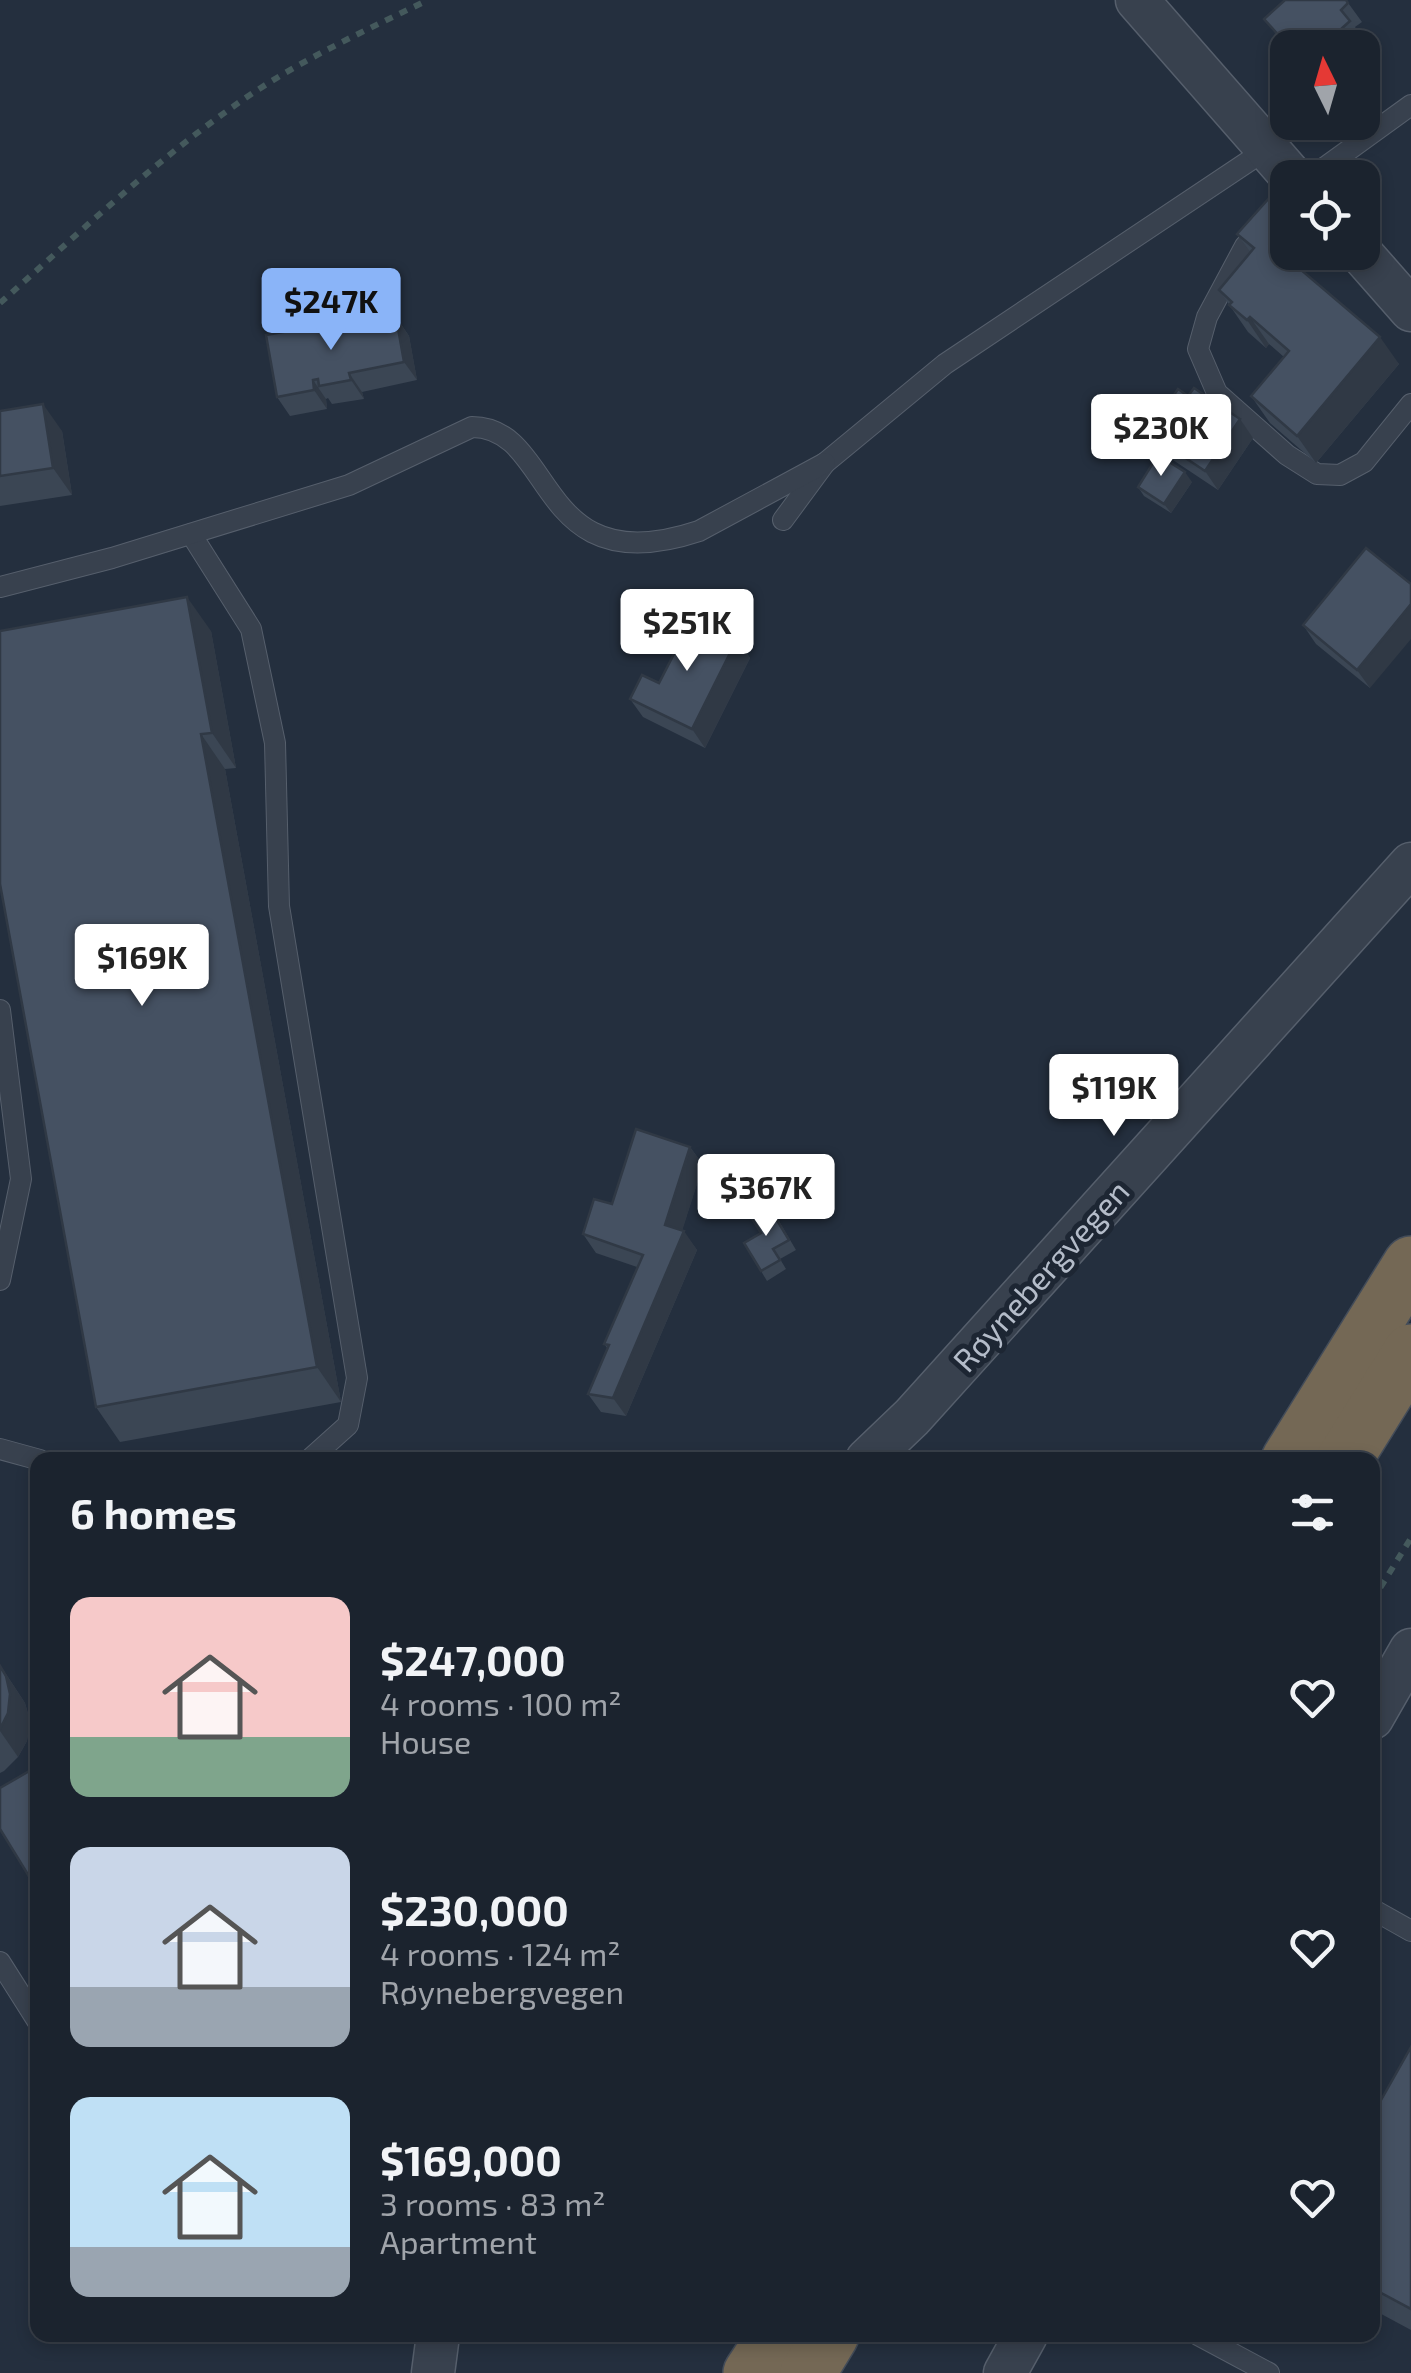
<!DOCTYPE html>
<html lang="en">
<head>
<meta charset="utf-8">
<style>
  body { margin:0; font-family:"Exo 2",sans-serif; background:#242b36; color:#f1f3f6; height:100vh; display:flex; flex-direction:column; font-size:38px; white-space:nowrap }
  * { box-sizing:border-box; margin:0 }
  p { font-size:32px; color:#a0a4aa }
  .icon { flex:none; width:55px; height:55px; fill:none; stroke:currentColor; stroke-width:2; stroke-linecap:round; stroke-linejoin:round }
  .map { position:relative; flex:1; overflow:hidden }
  .details { position:absolute; left:30px; top:1452px; width:1350px; height:890px; display:flex; flex-direction:column; background:#1b232e; border-radius:20px; box-shadow:0 5px 15px #0003,0 0 0 2px #39404a }
  .details>* { flex:none }
  .needle { width:65px; rotate:355deg }
  .controls { position:absolute; left:1270px; top:30px; display:grid; gap:20px }
  .controls a { display:grid; place-items:center; width:110px; height:110px; border-radius:20px; background:#1b232e; box-shadow:0 5px 15px #0003,0 0 0 2px #39404a; font-size:50px }
  .price { position:absolute; translate:-50% -85px; padding:0 22px; border-radius:10px; background:#fff; color:#222; font-size:32px; line-height:65px; filter:drop-shadow(0 2px 5px #0008) }
  .price::after { content:''; position:absolute; left:50%; top:60px; width:30px; height:22px; margin-left:-15px; background:inherit; clip-path:polygon(0 0,100% 0,50% 100%) }
  .price.current { background:#8ab4f8; color:#111 }
  ul { padding:0; list-style:none }
  li { display:flex; align-items:center; gap:30px; height:250px; padding:0 40px }
  li span { display:grid; place-items:center; flex:none; width:280px; height:200px; border-radius:20px; color:#555 }
  li>.icon { margin-inline-start:auto }
  span .icon { width:120px; height:120px; fill:#fffc; stroke-width:1 }
  li b { font-size:42px }
  h2 { display:flex; justify-content:space-between; align-items:center; height:120px; padding:0 40px; font-size:42px }
  .map>svg:first-child { display:block }
  .lines { fill:none; stroke-linecap:round; stroke-linejoin:round }
  .lane-casing { stroke:#565f6c; stroke-width:22 }
  .street-casing { stroke:#565f6c; stroke-width:45 }
  .highway-casing { stroke:#434c59; stroke-width:58 }
  .path { stroke:#44595c; stroke-width:6; stroke-dasharray:8 8; stroke-linecap:butt }
  .lane { stroke:#38414e; stroke-width:20 }
  .street { stroke:#38414e; stroke-width:42 }
  .highway { stroke:#746855; stroke-width:55 }
  .wall { fill:#3b4654 }
  .shaded-wall { fill:#303945 }
  .building { fill:#455162; stroke:#303945; stroke-width:2.5 }
  .labels { text-anchor:middle; dominant-baseline:central; stroke-width:10; stroke-linejoin:round; paint-order:stroke }
  .street-label { font-size:32px; fill:#b4bcc9; stroke:#1d2633 }
</style>
</head>
<body>
<div class="map">
<svg width="1411" height="2373" viewBox="0 0 1411 2373">
  <rect width="100%" height="100%" fill="#242f3e"/>
  <g class="lines">
    <defs>
      <g id="lane">
        <polyline points="1310,178 1411,105"/>
        <polyline points="1288,200 1245,246 1207,317 1198,349 1217,393 1287,455 1317,474 1340,475 1364,462 1411,404"/>
        <polyline points="783,520 825,463 945,364 1267,149"/>
        <polyline points="191,534 251,629 275,743 279,906 357,1378 348,1425 309,1460"/>
        <path d="M0,587L112,558L349,485L472,427C557,427 534,586 699,531L825,463"/>
        <polyline points="0,1010 21,1179 0,1280"/>
        <polyline points="0,1449 40,1460"/>
        <polyline points="1372,1909 1411,1931"/>
        <polyline points="0,1962 38,2022"/>
        <polyline points="1198,2335 1269,2373"/>
      </g>
      <g id="street">
        <polyline points="1137,0 1293,178"/>
        <polyline points="1360,252 1411,310"/>
        <polyline points="867,1460 912,1417 1411,864"/>
        <polyline points="1372,1718 1411,1650"/>
        <polyline points="433,2373 438,2335"/>
        <polyline points="1005,2373 1026,2335"/>
      </g>
      <g id="highway">
        <polyline points="1289,1460 1411,1264"/>
        <polyline points="1344,1460 1411,1352"/>
        <polyline points="751,2373 776,2335"/>
        <polyline points="808,2373 831,2335"/>
      </g>
    </defs>
    <use href="#lane" class="lane-casing"/>
    <use href="#street" class="street-casing"/>
    <use href="#highway" class="highway-casing"/>
    <g class="path">
      <path d="M0,303C76,236 150,165 234,106C294,63 362,32 428,0"/>
      <polyline points="1372,1601 1411,1538"/>
    </g>
    <use href="#lane" class="lane"/>
    <use href="#street" class="street"/>
    <use href="#highway" class="highway"/>
  </g>
  <g class="wall">
    <polygon points="1346,0 1362,22 1355,27 1363,39 1354,48 1288,48 1288,49 1264,19"/>
    <polygon points="1237,234 1322,252 1304,273 1399,364 1316,463 1270,423 1251,396 1284,357 1269,344 1266,348 1248,332 1219,290 1251,253"/>
    <polygon points="396,317 409,336 417,380 362,392 364,399 332,404 328,398 326,399 327,409 290,416 277,397 356,319 359,324"/>
    <polygon points="0,411 62,431 72,495 0,506"/>
    <polygon points="1148,433 1253,438 1218,490 1161,452"/>
    <polygon points="1192,482 1171,513 1144,496 1138,487"/>
    <polygon points="1366,548 1370,688 1316,644 1303,625"/>
    <polygon points="211,631 236,768 225,769 341,1402 120,1442 96,1407"/>
    <polygon points="685,632 737,639 750,658 705,748 643,717 630,699 659,683 676,651 669,641"/>
    <polygon points="690,1147 703,1165 682,1230 697,1250 626,1416 601,1412 588,1394 608,1349 604,1344 637,1267 596,1253 583,1234 612,1204"/>
    <polygon points="776,1216 796,1250 780,1259 786,1269 767,1281 761,1271 761,1233"/>
    <polygon points="0,1665 25,1703 30,1721 27,1741 18,1757 4,1771 0,1773"/>
    <polygon points="1411,2047 1411,2330 1372,2309 1372,2116"/>
  </g>
  <g class="shaded-wall">
    <polygon points="1288,243 1288,252 1322,252 1299,279 1280,252"/>
    <polygon points="396,317 409,336 417,380 404,362"/>
    <polygon points="1250,317 1269,344 1266,348 1247,320"/>
    <polygon points="1380,337 1399,364 1316,463 1297,436"/>
    <polygon points="349,373 362,392 364,399 351,380"/>
    <polygon points="313,380 326,399 327,409 314,390"/>
    <polygon points="43,404 62,431 72,495 53,468"/>
    <polygon points="1240,419 1253,438 1218,490 1205,471"/>
    <polygon points="1185,472 1192,482 1171,513 1164,504"/>
    <polygon points="187,597 211,631 236,768 212,733"/>
    <polygon points="1411,604 1411,639 1370,688 1357,670"/>
    <polygon points="737,639 750,658 705,748 692,729"/>
    <polygon points="201,734 225,769 341,1402 317,1367"/>
    <polygon points="690,1147 703,1165 678,1244 665,1225"/>
    <polygon points="684,1231 697,1250 626,1416 613,1398"/>
    <polygon points="0,1665 25,1703 30,1721 27,1741 18,1757 0,1731"/>
  </g>
  <g class="building">
    <polygon points="1285,0 1346,0 1348,3 1341,10 1350,21 1320,48 1290,48 1264,19"/>
    <polygon points="1271,196 1288,210 1288,243 1280,252 1380,337 1297,436 1251,396 1289,351 1250,317 1247,320 1229,305 1232,302 1219,290 1254,248 1237,234"/>
    <polygon points="396,317 404,362 349,373 351,380 319,386 318,379 313,380 314,390 277,397 266,335 356,319 357,324"/>
    <polygon points="1194,388 1240,419 1205,471 1148,433 1178,389 1188,396"/>
    <polygon points="43,404 53,468 0,476 0,411"/>
    <polygon points="1158,455 1185,472 1164,504 1138,487"/>
    <polygon points="1366,548 1411,584 1411,604 1357,670 1303,625"/>
    <polygon points="187,597 212,733 201,734 317,1367 96,1407 0,884 0,631"/>
    <polygon points="693,617 737,639 692,729 630,699 642,675 659,683 678,646 669,641 676,628 685,632"/>
    <polygon points="636,1129 690,1147 665,1225 684,1231 613,1398 588,1394 609,1345 604,1344 643,1255 583,1234 594,1199 612,1204"/>
    <polygon points="769,1207 789,1240 773,1249 780,1260 761,1271 744,1243 761,1233 751,1217"/>
    <polygon points="0,1666 6,1676 10,1694 8,1713 0,1729"/>
    <polygon points="38,1766 38,1891 0,1829 0,1788"/>
    <polygon points="1411,2047 1411,2309 1372,2288 1372,2116"/>
  </g>
  <g class="labels">
    <g class="street-label">
      <text transform="translate(1040 1275) rotate(-48)">Røynebergvegen</text>
    </g>
  </g>
</svg>
<div class="controls">
<a><svg class="needle" viewBox="-14 -14 28 28"><path d="M0-13l5 13h-10z" fill="#e53935"/><path d="M0 13l5-13h-10z" fill="#a0a4aa"/></svg></a>
<a><svg class="icon" aria-label="locate" viewBox="0 0 24 24"><circle cx="12" cy="12" r="6"/><path d="M12 2v4M12 18v4M2 12h4M18 12h4"/></svg></a>
</div>
<b class="price current" style="left:331px;top:353px">$247K</b>
<b class="price" style="left:1161px;top:479px">$230K</b>
<b class="price" style="left:687px;top:674px">$251K</b>
<b class="price" style="left:142px;top:1009px">$169K</b>
<b class="price" style="left:1114px;top:1139px">$119K</b>
<b class="price" style="left:766px;top:1239px">$367K</b>
<section class="details">
<h2>6 homes<svg class="icon" aria-label="filters" viewBox="0 0 24 24"><path d="M4 7h16M4 17h16"/><circle cx="9" cy="7" r="2"/><circle cx="15" cy="17" r="2"/></svg></h2>
<ul>
<li><span style="background:linear-gradient(#f6c9c9 70%,#7fa58c 0)"><svg class="icon" aria-label="home" viewBox="0 0 24 24"><path d="M3 11l9-7 9 7M6 9v11h12V9"/></svg></span><div><b>$247,000</b><p>4 rooms · 100 m²</p><p>House</p></div><svg class="icon" aria-label="heart" viewBox="0 0 24 24"><path d="M12 20l-8-8c-3-5 5-10 8-4 3-6 11-1 8 4z"/></svg></li>
<li><span style="background:linear-gradient(#c9d6e8 70%,#9aa5b1 0)"><svg class="icon" aria-label="home" viewBox="0 0 24 24"><path d="M3 11l9-7 9 7M6 9v11h12V9"/></svg></span><div><b>$230,000</b><p>4 rooms · 124 m²</p><p>Røynebergvegen</p></div><svg class="icon" aria-label="heart" viewBox="0 0 24 24"><path d="M12 20l-8-8c-3-5 5-10 8-4 3-6 11-1 8 4z"/></svg></li>
<li><span style="background:linear-gradient(#bfe0f5 75%,#9aa5b1 0)"><svg class="icon" aria-label="home" viewBox="0 0 24 24"><path d="M3 11l9-7 9 7M6 9v11h12V9"/></svg></span><div><b>$169,000</b><p>3 rooms · 83 m²</p><p>Apartment</p></div><svg class="icon" aria-label="heart" viewBox="0 0 24 24"><path d="M12 20l-8-8c-3-5 5-10 8-4 3-6 11-1 8 4z"/></svg></li>
</ul>
</section>
</div>
</body>
</html>
